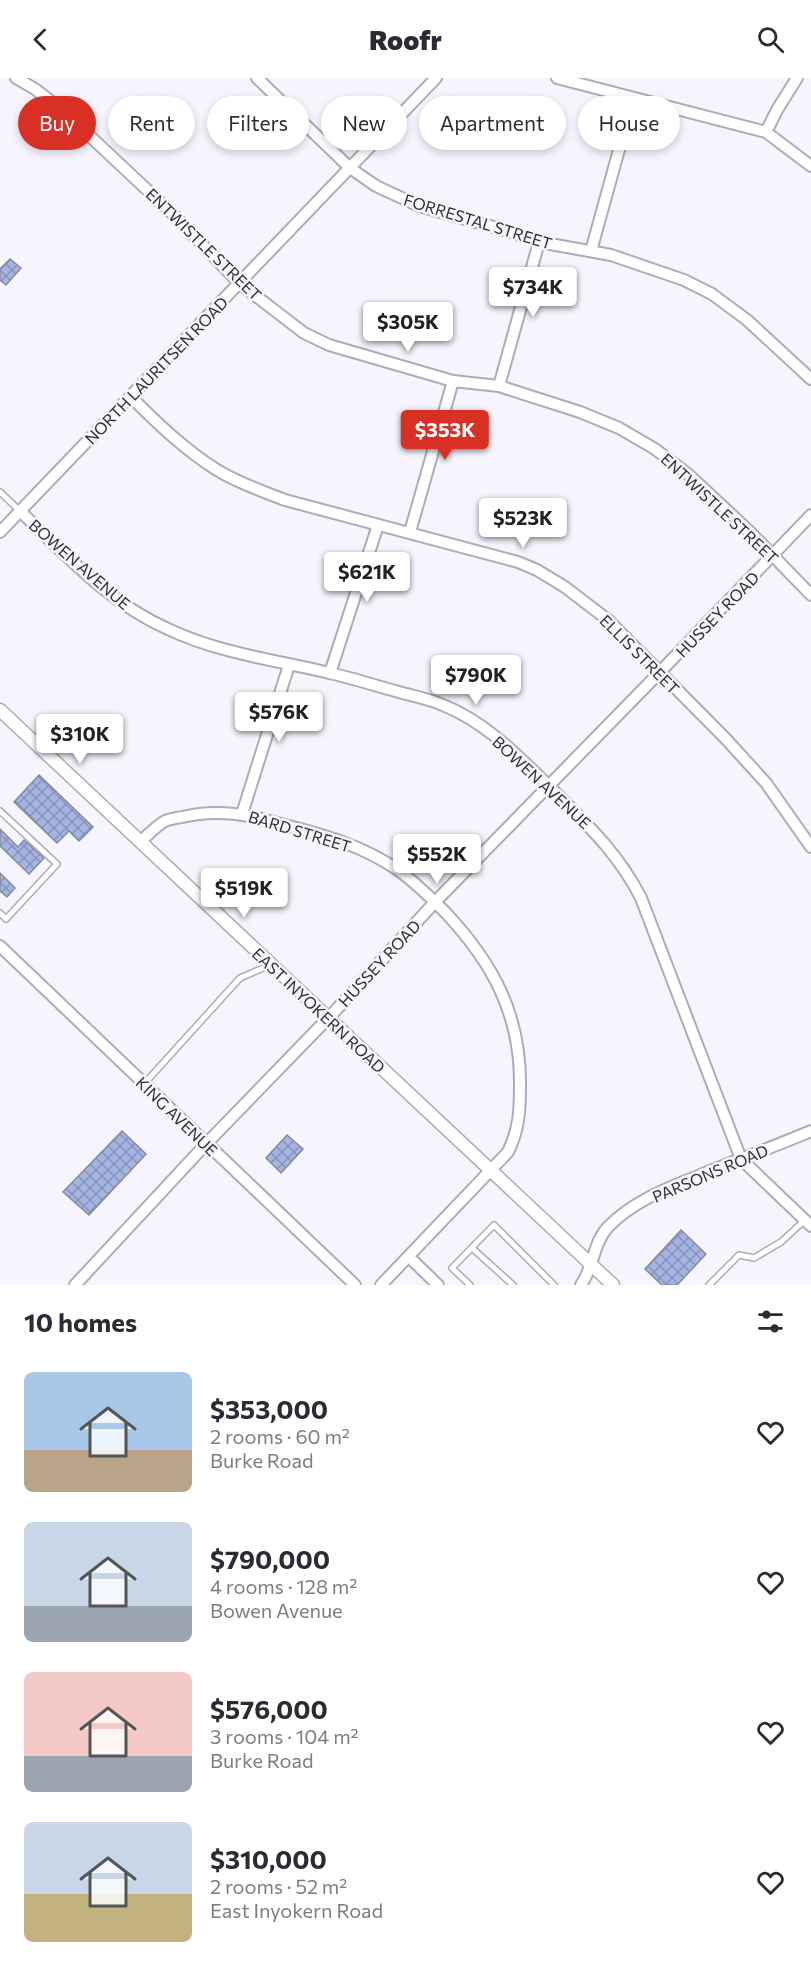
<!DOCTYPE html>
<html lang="en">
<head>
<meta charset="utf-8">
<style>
  body { margin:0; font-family:Commissioner,sans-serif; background:#f2f2f3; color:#2b2b33; height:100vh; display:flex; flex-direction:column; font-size:22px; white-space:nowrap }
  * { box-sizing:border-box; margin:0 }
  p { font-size:20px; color:#7c7c81 }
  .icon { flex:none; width:33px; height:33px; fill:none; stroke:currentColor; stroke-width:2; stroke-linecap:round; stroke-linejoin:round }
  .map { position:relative; height:1207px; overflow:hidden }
  .panel { display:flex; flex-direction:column; background:#fff; flex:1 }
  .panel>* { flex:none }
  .top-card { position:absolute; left:18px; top:18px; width:776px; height:54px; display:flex; gap:12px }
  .price { position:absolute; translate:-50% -51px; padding:0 14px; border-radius:6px; background:#fff; color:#222; font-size:20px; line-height:39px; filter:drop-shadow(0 2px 3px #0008) }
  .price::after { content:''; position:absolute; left:50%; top:36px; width:18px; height:14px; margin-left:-9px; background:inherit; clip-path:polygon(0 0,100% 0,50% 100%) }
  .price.selected { background:#d93025; color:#fff }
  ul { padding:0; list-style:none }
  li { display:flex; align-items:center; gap:18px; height:150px; padding:0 24px }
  li span { display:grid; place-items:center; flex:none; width:168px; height:120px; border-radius:9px; color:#555 }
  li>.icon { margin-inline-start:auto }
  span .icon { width:72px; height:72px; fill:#fffc; stroke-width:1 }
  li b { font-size:26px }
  h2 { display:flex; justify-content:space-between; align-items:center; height:72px; padding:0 24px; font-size:26px }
  .pill { padding:0 21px; border-radius:27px; background:#fff; box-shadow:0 3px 9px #0003; font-size:21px; line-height:54px }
  .pill.selected { background:#d93025; color:#fff }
  header { display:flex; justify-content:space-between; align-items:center; height:78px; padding:0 24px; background:#fff; font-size:27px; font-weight:800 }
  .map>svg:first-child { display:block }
  .building { fill:url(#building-cross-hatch); stroke:#868b98; stroke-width:1.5 }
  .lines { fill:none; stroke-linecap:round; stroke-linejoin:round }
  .service-casing { stroke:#afacba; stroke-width:8 }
  .minor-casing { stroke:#afacba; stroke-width:14 }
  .tertiary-casing { stroke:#afacba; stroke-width:15 }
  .service { stroke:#fff; stroke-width:5 }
  .minor { stroke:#fff; stroke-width:10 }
  .tertiary { stroke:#fff; stroke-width:12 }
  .labels { text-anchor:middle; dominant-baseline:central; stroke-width:5; stroke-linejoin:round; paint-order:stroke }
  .street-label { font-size:16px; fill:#2f2e33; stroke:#f6f4fd }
</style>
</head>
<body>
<header><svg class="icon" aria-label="back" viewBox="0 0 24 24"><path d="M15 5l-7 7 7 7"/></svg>Roofr<svg class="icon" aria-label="search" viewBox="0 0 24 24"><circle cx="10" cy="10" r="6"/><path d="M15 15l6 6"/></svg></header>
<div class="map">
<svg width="811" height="1207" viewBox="0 0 811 1207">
  <defs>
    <pattern id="building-cross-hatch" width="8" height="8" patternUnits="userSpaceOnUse" patternTransform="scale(1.5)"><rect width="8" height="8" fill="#a4b5e4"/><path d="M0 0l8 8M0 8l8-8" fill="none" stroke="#8694b9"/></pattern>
  </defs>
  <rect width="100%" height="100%" fill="#f6f4fd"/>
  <g class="building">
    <polygon points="10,181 21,190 6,207 0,202 0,191"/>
    <polygon points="39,697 93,749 79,763 69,753 57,765 14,724"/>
    <polygon points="0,751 18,769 24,762 44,780 29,796 0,768"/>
    <polygon points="0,795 15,810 7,819 0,813"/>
    <polygon points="122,1053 146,1076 89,1137 63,1114"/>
    <polygon points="287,1057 303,1071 281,1095 266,1080"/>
    <polygon points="681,1152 706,1176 677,1207 662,1207 645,1191"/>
  </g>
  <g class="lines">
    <defs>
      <g id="service">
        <polyline points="0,414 20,433"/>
        <polyline points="0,733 57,786 6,841 0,835"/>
        <polyline points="144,1006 240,900 270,887"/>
        <polyline points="472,1170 513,1207"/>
        <polyline points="470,1207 452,1190 494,1147 554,1207"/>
        <polyline points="709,1207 739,1177 754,1180 781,1164 805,1142"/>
      </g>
      <g id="minor">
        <polyline points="16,0 35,11 62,32 175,138 239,205 304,255 329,267 453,303 499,308 580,334 619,350 655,371 689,397 749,453 811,517"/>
        <polyline points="257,0 350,90 376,108 419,128 504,152 539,164 611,177 684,202 712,216 747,242 811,301"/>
        <polyline points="557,0 766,54 811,88"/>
        <polyline points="766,54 777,32 797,0"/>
        <polyline points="591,173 633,21"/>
        <polyline points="499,308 539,164"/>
        <path d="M131,319C157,345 185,372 217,392C238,405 262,413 285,422L518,484L537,492L565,509L608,542L726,661L766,705L811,769"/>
        <path d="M20,433C66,477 109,525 168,551C218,575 276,582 329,595C353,600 376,608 399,614C413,618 429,621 443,627C488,645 522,682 556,715C590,749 619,777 641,820L741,1081L811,1148"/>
        <polyline points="0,454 436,0"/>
        <polyline points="410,454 453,303"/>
        <polyline points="330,595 378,447"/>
        <polyline points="242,736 289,587"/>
        <path d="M140,764C148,757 156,748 165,743C170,741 177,740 182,739C219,730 249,737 285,747C325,757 363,768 398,792C415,804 430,819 445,834C493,885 521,937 520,1008C520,1032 519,1052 508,1074L381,1207"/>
        <polyline points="0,868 355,1207"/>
        <polyline points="409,1179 438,1207"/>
        <polyline points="75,1207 206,1066 336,932 435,824 659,595 811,437"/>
        <path d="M581,1207C594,1189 593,1165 608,1149C636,1120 676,1107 713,1092C745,1079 778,1067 811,1053"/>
      </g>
      <polyline id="tertiary" points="0,632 613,1207"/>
    </defs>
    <use href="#service" class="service-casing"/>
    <use href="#minor" class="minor-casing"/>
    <use href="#tertiary" class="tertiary-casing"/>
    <use href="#service" class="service"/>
    <use href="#minor" class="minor"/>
    <use href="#tertiary" class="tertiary"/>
  </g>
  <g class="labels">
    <g class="street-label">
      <text transform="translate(478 143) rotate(17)">FORRESTAL STREET</text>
      <text transform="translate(204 166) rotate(44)">ENTWISTLE STREET</text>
      <text transform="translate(156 292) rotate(-46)">NORTH LAURITSEN ROAD</text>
      <text transform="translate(720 430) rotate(43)">ENTWISTLE STREET</text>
      <text transform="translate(80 486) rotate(41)">BOWEN AVENUE</text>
      <text transform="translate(717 536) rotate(-46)">HUSSEY ROAD</text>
      <text transform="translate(640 576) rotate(45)">ELLIS STREET</text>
      <text transform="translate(542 704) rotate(43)">BOWEN AVENUE</text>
      <text transform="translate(300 753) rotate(17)">BARD STREET</text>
      <text transform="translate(379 885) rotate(-47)">HUSSEY ROAD</text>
      <text transform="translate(319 932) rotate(43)">EAST INYOKERN ROAD</text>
      <text transform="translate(177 1038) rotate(44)">KING AVENUE</text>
      <text transform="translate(710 1095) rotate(-23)">PARSONS ROAD</text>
    </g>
  </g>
</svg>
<b class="price" style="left:533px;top:240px">$734K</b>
<b class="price" style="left:408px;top:275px">$305K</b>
<b class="price selected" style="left:445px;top:383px">$353K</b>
<b class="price" style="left:523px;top:471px">$523K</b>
<b class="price" style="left:367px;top:525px">$621K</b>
<b class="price" style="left:476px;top:628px">$790K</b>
<b class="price" style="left:279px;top:665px">$576K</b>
<b class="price" style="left:80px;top:687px">$310K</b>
<b class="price" style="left:437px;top:807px">$552K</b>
<b class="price" style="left:244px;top:841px">$519K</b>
<div class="top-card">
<a class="pill selected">Buy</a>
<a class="pill">Rent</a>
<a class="pill">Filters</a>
<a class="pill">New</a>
<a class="pill">Apartment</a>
<a class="pill">House</a>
</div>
</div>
<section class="panel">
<h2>10 homes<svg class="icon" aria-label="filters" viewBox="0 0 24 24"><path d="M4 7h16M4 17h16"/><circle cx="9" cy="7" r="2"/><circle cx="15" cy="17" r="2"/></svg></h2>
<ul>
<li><span style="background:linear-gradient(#a9c7e8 65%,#b9a48a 0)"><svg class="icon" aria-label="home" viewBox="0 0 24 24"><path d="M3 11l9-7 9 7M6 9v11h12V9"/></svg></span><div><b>$353,000</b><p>2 rooms · 60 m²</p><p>Burke Road</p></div><svg class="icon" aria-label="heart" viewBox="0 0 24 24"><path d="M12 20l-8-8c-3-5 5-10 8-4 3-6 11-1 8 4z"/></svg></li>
<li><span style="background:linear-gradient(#c9d6e8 70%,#9aa5b1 0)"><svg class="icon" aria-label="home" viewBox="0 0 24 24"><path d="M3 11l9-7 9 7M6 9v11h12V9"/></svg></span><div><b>$790,000</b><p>4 rooms · 128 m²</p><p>Bowen Avenue</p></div><svg class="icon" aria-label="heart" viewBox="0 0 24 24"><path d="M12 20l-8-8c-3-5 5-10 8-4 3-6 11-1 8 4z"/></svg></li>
<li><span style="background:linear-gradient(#f6c9c9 70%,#9aa5b1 0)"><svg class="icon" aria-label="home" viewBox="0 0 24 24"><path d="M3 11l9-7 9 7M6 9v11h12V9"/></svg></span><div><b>$576,000</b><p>3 rooms · 104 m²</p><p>Burke Road</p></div><svg class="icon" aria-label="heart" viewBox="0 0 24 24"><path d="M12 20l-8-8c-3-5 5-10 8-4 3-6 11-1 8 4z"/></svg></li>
<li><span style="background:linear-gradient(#c9d6e8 60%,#c2b280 0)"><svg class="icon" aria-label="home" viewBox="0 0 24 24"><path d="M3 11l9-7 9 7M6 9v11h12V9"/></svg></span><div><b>$310,000</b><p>2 rooms · 52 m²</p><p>East Inyokern Road</p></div><svg class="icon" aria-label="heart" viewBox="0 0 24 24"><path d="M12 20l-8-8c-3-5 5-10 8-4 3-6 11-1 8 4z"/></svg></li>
</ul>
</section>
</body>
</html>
